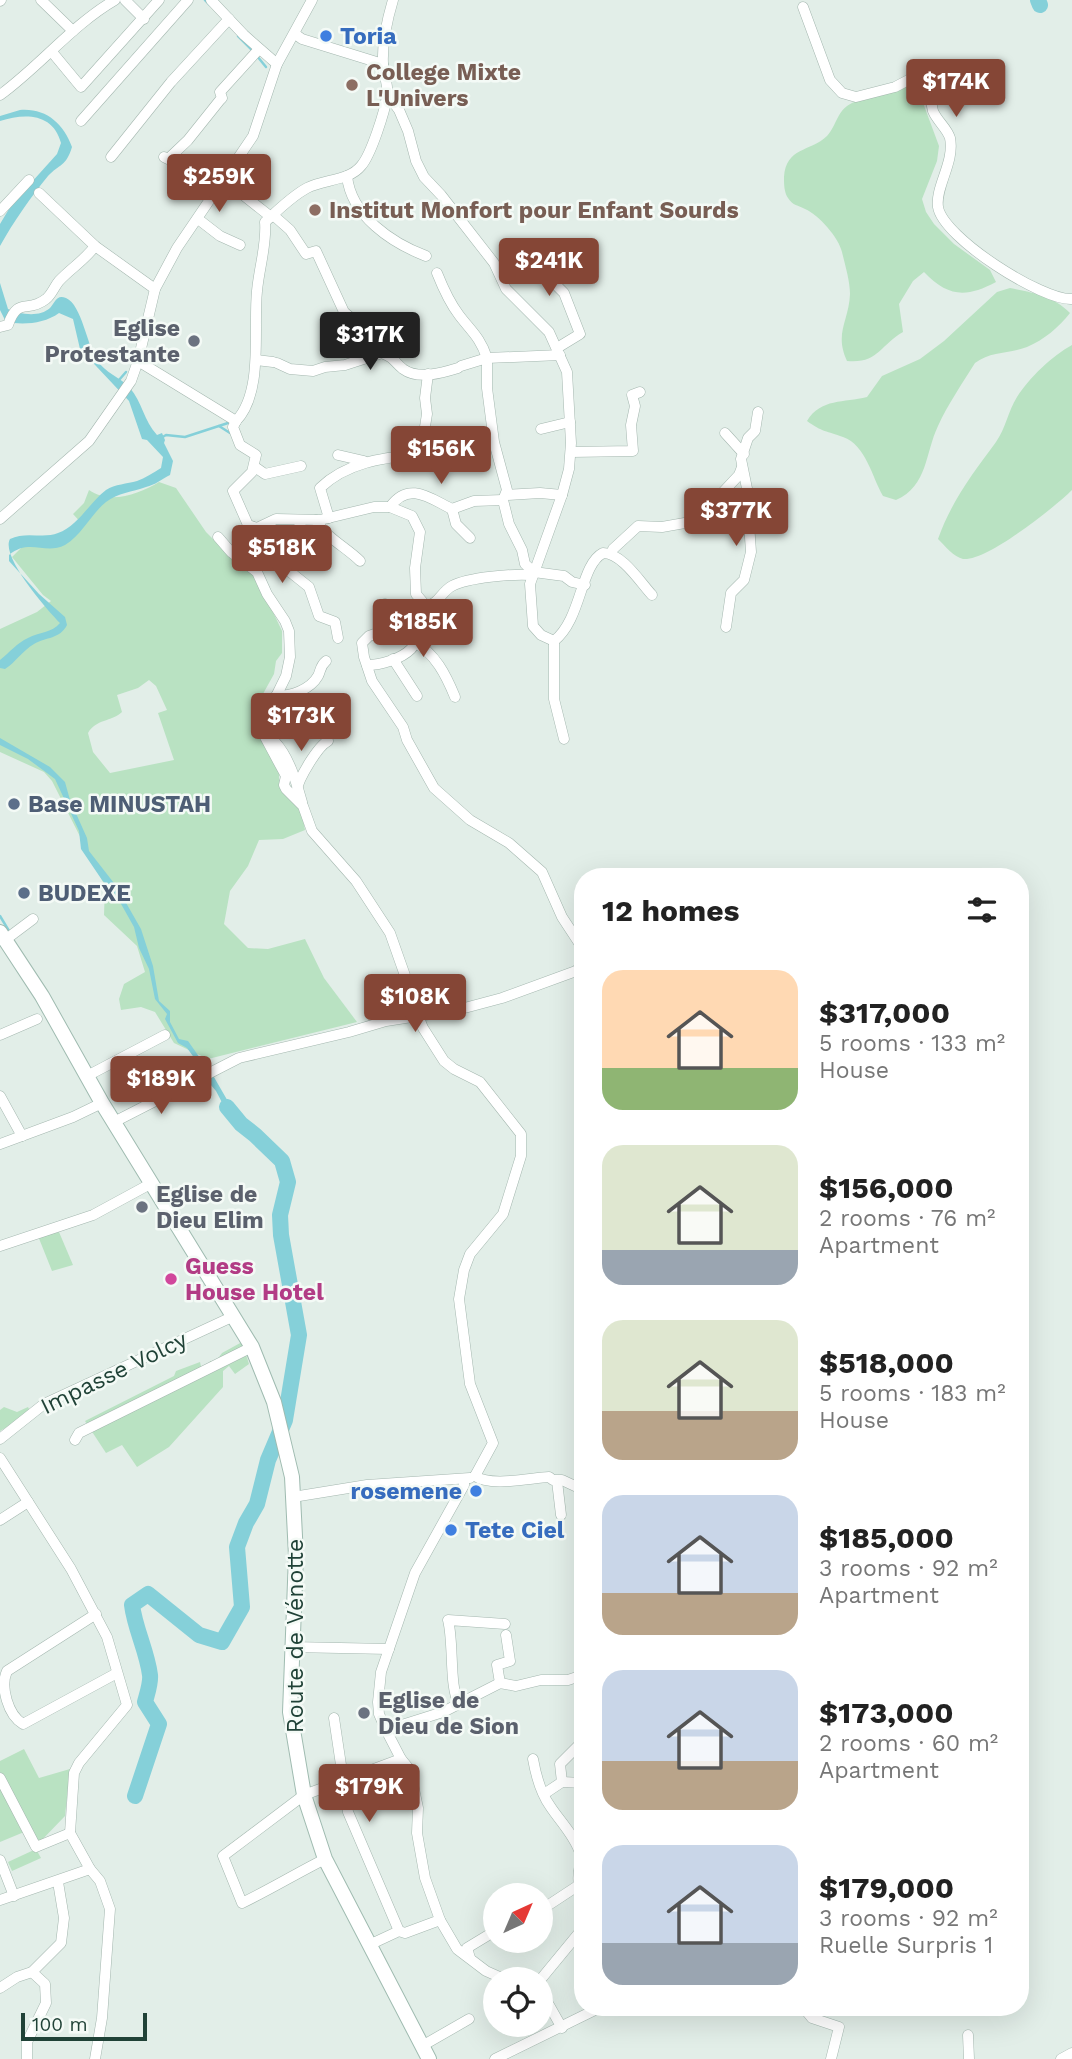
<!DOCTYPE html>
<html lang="en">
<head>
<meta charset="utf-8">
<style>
  body { margin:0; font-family:"Work Sans",sans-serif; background:#f6f6f6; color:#222; height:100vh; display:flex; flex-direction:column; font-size:26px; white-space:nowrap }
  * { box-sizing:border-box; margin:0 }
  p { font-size:23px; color:#767676 }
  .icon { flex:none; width:38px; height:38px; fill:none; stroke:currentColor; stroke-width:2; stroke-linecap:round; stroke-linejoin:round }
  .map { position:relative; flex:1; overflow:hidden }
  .drawer { position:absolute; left:574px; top:868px; width:455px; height:1148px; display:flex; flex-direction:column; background:#fff; border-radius:28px; box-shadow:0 7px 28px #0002 }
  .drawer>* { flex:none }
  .needle { width:46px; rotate:44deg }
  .controls { position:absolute; left:483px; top:1883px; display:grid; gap:14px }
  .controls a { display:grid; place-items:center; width:70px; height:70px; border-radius:50%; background:#fff; box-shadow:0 7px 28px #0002; font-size:35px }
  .scale { position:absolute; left:21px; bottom:18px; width:126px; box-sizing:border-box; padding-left:7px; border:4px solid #204237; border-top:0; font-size:19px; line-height:24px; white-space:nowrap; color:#204237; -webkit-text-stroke:5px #f4faf6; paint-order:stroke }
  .price { position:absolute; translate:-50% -60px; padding:0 16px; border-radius:7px; background:#854636; color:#fff; font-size:23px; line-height:46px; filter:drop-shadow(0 2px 4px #0008) }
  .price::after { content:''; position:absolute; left:50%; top:42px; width:21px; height:16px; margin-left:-10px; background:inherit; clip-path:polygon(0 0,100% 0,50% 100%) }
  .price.on { background:#222; color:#fff }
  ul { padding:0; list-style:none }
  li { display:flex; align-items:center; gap:21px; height:175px; padding:0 28px }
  li span { display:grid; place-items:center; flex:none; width:196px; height:140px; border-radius:21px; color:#555 }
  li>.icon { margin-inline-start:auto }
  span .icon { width:84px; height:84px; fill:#fffc; stroke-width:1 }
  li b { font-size:30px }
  h2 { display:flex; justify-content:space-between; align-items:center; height:84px; padding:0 28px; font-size:30px }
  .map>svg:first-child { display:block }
  .green { fill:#b9e2c2; fill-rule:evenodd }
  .water { fill:#85d0d9 }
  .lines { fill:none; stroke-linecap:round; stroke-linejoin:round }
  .stream { stroke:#85d0d9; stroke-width:2.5 }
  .river { stroke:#85d0d9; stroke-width:16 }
  .street-casing { stroke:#a4b7af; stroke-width:11 }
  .secondary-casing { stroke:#9fbbb0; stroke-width:16 }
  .street { stroke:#fff; stroke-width:10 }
  .secondary { stroke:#fff; stroke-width:14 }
  .shop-dot { fill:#3f7fe0; stroke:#f4faf6; stroke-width:2.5 }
  .education-dot { fill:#8d6e63; stroke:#f4faf6; stroke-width:2.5 }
  .worship-dot { fill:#6b7280; stroke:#f4faf6; stroke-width:2.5 }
  .service-dot { fill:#5c6f8a; stroke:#f4faf6; stroke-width:2.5 }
  .hotel-dot { fill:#d1479c; stroke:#f4faf6; stroke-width:2.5 }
  .labels { text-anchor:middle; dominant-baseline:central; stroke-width:5; stroke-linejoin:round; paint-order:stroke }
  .shop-label { font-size:23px; font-weight:bold; fill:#366cbe; stroke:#f4faf6; text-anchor:start }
  .education-label { font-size:23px; font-weight:bold; fill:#785e54; stroke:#f4faf6; text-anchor:start }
  .worship-label { font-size:23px; font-weight:bold; fill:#5b616d; stroke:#f4faf6; text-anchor:start }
  .service-label { font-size:23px; font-weight:bold; fill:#4e5e75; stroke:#f4faf6; text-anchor:start }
  .hotel-label { font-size:23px; font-weight:bold; fill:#b23c85; stroke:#f4faf6; text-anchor:start }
  .street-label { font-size:23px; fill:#204237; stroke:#f4faf6 }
</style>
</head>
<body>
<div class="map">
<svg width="1072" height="2059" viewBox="0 0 1072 2059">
  <rect width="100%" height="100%" fill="#e2eee8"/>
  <g class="green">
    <path d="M908,85L919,92L939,146L937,161L922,199L926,212L934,224L954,244L990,270L996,282C966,298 948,297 924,272L913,281L899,304L903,332C880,345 878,364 847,361C834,333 849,321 850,294C850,281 845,265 842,252C839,238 819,215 805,209C798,205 793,206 788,198C784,192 784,184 784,177C786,147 810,152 827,136C837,125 837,110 852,103C868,95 890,91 908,85Z"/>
    <path d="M1010,288C1033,293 1052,295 1070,313C1059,327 1044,340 1027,347C1009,354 991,351 975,363C962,384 948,404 938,426C925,453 928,486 896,500L883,496C872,477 866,445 843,437C827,431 822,432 807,421C821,398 844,403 867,397L882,376L920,359L944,341L997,292Z"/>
    <path d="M1072,345V490C1055,507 986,562 963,559C954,557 945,546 938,539C951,502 973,473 996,442C1006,428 1008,411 1017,397C1030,377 1052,356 1072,345Z"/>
    <path d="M159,482L176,488L206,532L222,548L254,572L282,631V653L276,661L274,674L258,703L255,716L261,739L279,771V779L286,794L301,808L305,830L283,839L259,840L248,866L230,891L224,924L248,948L268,949L305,939L324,978L357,1022L208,1059L174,1043L155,1012L141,1007L121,1010L119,999L124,984L145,972L137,946L104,915L105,886L52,781L44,772L0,752V629L37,612L51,601L43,595L12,557L23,546L83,525L73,514L84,503L89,490C110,505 139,494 159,482ZM149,680L156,686L167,710L158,713L174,760L110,773L93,752L88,733C96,719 111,722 122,712L117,695L138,688Z"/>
    <polygon points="59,1232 73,1265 52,1271 38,1236"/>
    <polygon points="242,1342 249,1364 235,1374 229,1366 223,1371 223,1387 169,1447 137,1467 122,1445 106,1453 85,1421 174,1376 176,1371 200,1362 202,1371 207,1370 210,1361 216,1361 222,1353"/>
    <polygon points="4,1407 17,1412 28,1407 31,1413 0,1431 0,1410"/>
    <polygon points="24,1749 39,1778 70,1769 65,1816 37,1845 29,1830 0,1842 0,1775 12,1796 0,1772 0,1761"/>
    <polygon points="36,1849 41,1858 12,1871 8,1862"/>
  </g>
  <g class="water">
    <path d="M20,110C46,108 63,123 72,147C66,167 59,164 48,176C30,198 14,221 0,246V224L12,204L57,154L61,143C53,113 25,113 0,121V116Z"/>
    <path d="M0,283L8,309C19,314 39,318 50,308C55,303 56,294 66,298C82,305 87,346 97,360C105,373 120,377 130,388C142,402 144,421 157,435L162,433L165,440L164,443L173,461L170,475C162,479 155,485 146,487C132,492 118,493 106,502C91,514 82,535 65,545C45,555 29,538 9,555V561L39,594L65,617L67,625C60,639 46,637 34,644C22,651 16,662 5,669L0,668V660C10,652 17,643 28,638C39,632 52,633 60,623C47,610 0,556 10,539C25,531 44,539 58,533C78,526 90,502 106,490C115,484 127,484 137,481C145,478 153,473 161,468L163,457L147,440L142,439L129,401L80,349L73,319L59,313C44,324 23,325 6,322L0,310Z"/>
    <polygon points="0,738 50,767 65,782 70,800 87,838 89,851 117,887 141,929 153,966 159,1001 170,1011 170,1022 179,1039 188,1041 200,1058 203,1058 241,1124 237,1123 227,1112 216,1091 205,1078 198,1063 187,1048 178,1043 165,1019 167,1014 155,999 149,969 139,948 134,927 116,895 102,880 81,849 79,831 55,779 28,759 0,745"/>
  </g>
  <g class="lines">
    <g class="stream">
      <polyline points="205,0 210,5"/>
      <polyline points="238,36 253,51"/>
      <polyline points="257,56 266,67"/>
      <polyline points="119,380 126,372"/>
      <polyline points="219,426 230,433"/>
      <polyline points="161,438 166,435 185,437 228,423"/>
      <polyline points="0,916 9,931"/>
    </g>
    <g class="river">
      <polyline points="1038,0 1040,5"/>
      <path d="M135,1796L159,1724L145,1702C147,1694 151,1683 150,1675C147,1651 135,1629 132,1605L148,1594L199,1635L222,1642L242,1607L237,1547L246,1523L257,1504L268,1460L285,1420L299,1335L281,1235L280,1215L288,1182L282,1161L255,1135L241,1124L227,1107"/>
    </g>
    <defs>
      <g id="street">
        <polyline points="41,0 73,31"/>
        <polyline points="125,0 144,19"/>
        <polyline points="211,0 244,35 277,64"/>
        <polyline points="0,1 1,0"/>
        <path d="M803,7L830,80L842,93L856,97L895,87L916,76H922C931,85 930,99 933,111C937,121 947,128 950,138C955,162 935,187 938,207C943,238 1043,301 1072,299"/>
        <polyline points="295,34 302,39 383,64"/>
        <polyline points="52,52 81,87 159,0"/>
        <path d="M0,95C40,66 72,25 115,0"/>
        <polyline points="388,95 399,110 408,131 416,161 424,177 441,195 494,263 506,289 549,332 567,372 571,443 569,469 562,495 530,584 533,626 541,635 554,641"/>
        <polyline points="81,121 188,0"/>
        <polyline points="111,157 171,82 229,19"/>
        <polyline points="164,157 168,159 188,140 220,100 222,98 220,92 259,49"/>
        <path d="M347,176C351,216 392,243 426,256"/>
        <polyline points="223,179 271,217"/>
        <polyline points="39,193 95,246 155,289"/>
        <polyline points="0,211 29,180"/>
        <polyline points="273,215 290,230 306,254 316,251 344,312 359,325 368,338"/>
        <polyline points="198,219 220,236 240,245"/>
        <polyline points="536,260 538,267 564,293 580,334 557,348"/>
        <path d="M437,273C443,288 449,302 459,315C471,331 480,337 487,358L560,355"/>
        <path d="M0,327L8,325C18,296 27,314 46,299C52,294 54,287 59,281C71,268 85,260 95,246"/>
        <polyline points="256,360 273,362"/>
        <polyline points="138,361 236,421"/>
        <path d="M277,363L290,369L313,371L325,367L345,365L382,353C395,358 393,361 403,369C418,380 442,373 458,368"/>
        <polyline points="461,366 487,358 487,388 494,442 507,490 503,500 509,524 522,550 525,564 534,572 564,576 572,582 585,585"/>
        <path d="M236,421C264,392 253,328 257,291C259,268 267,244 265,222C278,210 292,196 307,188C324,179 349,181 361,166C371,155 385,111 387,96C389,85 383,74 383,64C382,43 387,20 393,0"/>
        <polyline points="236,421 233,427 240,445 256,455 252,472 233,491 248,525 257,528 276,519 320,520 374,507 390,507 412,516 420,532 415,568 416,594 426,606"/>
        <polyline points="541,429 570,422"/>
        <polyline points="424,433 427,414 425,398 428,374"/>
        <polyline points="725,433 744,454"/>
        <polyline points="571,452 633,451 631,425 635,406 632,395 640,392"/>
        <polyline points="338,455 364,461"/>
        <polyline points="255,467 265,474 301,466"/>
        <polyline points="506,495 540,493 562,495"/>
        <path d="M390,507C409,480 431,499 452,509L474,501L503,500"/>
        <polyline points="452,509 456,524 470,538"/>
        <path d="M329,518L320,488C347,462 383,458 418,454"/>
        <polyline points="0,519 89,441 131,381 138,361 155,289 177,248 253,136 277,64 312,0"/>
        <path d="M298,520C316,557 292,541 284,564L289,571L309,587L319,616L335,622L338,638"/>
        <path d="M316,520C326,538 346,547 360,561"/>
        <polyline points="218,537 231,552 257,572 267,594 285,621 289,631 290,657 286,676 262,725 265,737 286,776 284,785 286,789 303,806 312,831 356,881 390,933 420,1018"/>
        <polyline points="611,554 613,549 638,526 662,527 696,521 739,475 742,467"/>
        <polyline points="385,604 384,617 389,629 369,636 362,643 364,657 372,681 403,727 407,740 434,788 470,820 509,843 542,872 562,917 583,949"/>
        <path d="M426,606C439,604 441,592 452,586C469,577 512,574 531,575"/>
        <polyline points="726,627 731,593 744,580 751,552 749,523 752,513 741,459 748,438 755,431 758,412"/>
        <path d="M554,641C582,619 580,565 603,553C622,553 640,582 652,595"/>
        <polyline points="554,641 554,699 564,739"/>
        <path d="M414,642C435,653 446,675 455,697"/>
        <polyline points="393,659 417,696"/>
        <path d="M367,665C381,665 401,659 411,649C417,643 426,615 426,606"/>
        <path d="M276,696C291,696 310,690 318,676C321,670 320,666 326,661"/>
        <path d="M262,725C273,731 268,736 275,742C289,757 296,781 302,802"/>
        <path d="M297,790C298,779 318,746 328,741"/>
        <polyline points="5,940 33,919"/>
        <polyline points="419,1018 423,1028 444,1061 454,1069 480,1082 521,1134 521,1156 503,1214 470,1254 464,1270 459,1299 470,1384 493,1443 475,1476"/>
        <polyline points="0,1035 37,1019"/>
        <polyline points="87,1076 165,1035"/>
        <polyline points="0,1096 22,1136"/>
        <polyline points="114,1122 239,1058 349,1032 386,1021 457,1010 502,998 576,971 583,964"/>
        <polyline points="0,1144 73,1117 102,1103"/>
        <polyline points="0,1246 93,1215 152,1183"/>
        <polyline points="0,1439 44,1404 234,1316"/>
        <polyline points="75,1440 79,1433 87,1429 252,1347"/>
        <polyline points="0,1458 71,1569 107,1637 127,1705 79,1763 74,1773 70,1833 90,1869 100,1881 110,1909 102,2018 95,2059"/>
        <path d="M475,1476C490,1487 530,1478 549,1477L553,1480H562L577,1487L583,1485"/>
        <polyline points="557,1481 561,1515"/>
        <polyline points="293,1497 367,1485 470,1478"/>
        <polyline points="0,1520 28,1502"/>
        <path d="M96,1614L7,1671C0,1687 8,1715 23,1724L117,1673"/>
        <polyline points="291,1647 389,1649"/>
        <polyline points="500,1683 497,1665 510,1661 506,1635"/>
        <path d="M459,1704C449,1687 454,1643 448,1620L505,1624"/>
        <polyline points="334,1718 348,1812 399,1931"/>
        <polyline points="386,1730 443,1712 500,1683 516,1686 541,1680 568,1680 583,1675"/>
        <path d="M533,1759C536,1776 540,1792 550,1806C559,1820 575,1836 580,1853C583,1863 576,1871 579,1885L541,1910"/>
        <polyline points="0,1778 36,1847 70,1833"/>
        <polyline points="562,1782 560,1764 580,1744"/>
        <polyline points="544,1794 562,1782 583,1783"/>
        <path d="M325,1859C297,1873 271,1889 242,1903L223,1856L304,1795L401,1759"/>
        <polyline points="0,1860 14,1896"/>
        <polyline points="0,1900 90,1869"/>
        <polyline points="440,1920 457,1949 486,1971 504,1979"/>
        <polyline points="369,1945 399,1931 405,1933 440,1920 425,1878 417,1833 418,1808 410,1770 401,1759 386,1730 379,1714 378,1702 381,1672 415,1573 464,1485 464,1479"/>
        <polyline points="470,1958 467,1948 495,1931"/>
        <polyline points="541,1979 583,1928"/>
        <polyline points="0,1988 17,1977 32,1972 61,1943 64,1918 58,1882"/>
        <polyline points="541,1999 549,2005 562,2028"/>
        <polyline points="803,2007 812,2018 839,2027 831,2059"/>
        <polyline points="968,2035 969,2059"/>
        <polyline points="422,2046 469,2019"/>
        <polyline points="27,2059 27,2042 46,2003 45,1984 32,1972"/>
        <polyline points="495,2059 601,2007"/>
        <polyline points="1061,2059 1072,2053"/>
      </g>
      <polyline id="secondary" points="0,932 42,996 102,1103 252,1347 274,1402 292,1477 296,1556 290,1712 304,1795 325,1859 429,2059"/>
    </defs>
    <use href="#street" class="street-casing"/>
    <use href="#secondary" class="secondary-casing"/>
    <use href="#street" class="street"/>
    <use href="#secondary" class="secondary"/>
  </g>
  <g class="shop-dot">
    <circle cx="326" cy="36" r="7"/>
    <circle cx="476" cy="1491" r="7"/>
    <circle cx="451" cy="1530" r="7"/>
  </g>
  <g class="education-dot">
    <circle cx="352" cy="85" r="7"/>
    <circle cx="315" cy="210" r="7"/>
  </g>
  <g class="worship-dot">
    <circle cx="194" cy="341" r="7"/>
    <circle cx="142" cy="1207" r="7"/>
    <circle cx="364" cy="1713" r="7"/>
  </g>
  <g class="service-dot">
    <circle cx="14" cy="804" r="7"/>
    <circle cx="24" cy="893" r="7"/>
  </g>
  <circle class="hotel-dot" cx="171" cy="1279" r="7"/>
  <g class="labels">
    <g class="shop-label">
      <text x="340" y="36">Toria</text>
      <text x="462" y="1491" text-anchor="end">rosemene</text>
      <text x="465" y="1530">Tete Ciel</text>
    </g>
    <g class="education-label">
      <text x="366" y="72">College Mixte<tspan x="366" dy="26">L'Univers</tspan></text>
      <text x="329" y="210">Institut Monfort pour Enfant Sourds</text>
    </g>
    <g class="worship-label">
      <text x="180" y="328" text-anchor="end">Eglise<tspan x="180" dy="26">Protestante</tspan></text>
      <text x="156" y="1194">Eglise de<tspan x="156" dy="26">Dieu Elim</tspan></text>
      <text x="378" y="1700">Eglise de<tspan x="378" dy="26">Dieu de Sion</tspan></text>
    </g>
    <g class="service-label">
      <text x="28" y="804">Base MINUSTAH</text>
      <text x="38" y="893">BUDEXE</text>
    </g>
    <g class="hotel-label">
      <text x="185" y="1266">Guess<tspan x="185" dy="26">House Hotel</tspan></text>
    </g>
    <g class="street-label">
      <text transform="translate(114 1373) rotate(-26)">Impasse Volcy</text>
      <text transform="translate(295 1636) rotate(-90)">Route de Vénotte</text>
    </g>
  </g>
</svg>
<div class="controls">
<a><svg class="needle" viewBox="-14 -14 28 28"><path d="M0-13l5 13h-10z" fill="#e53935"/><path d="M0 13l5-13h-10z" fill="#767676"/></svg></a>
<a><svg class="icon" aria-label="locate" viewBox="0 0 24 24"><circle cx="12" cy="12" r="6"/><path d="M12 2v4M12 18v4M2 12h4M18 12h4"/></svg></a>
</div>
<div class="scale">100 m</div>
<b class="price" style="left:956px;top:119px">$174K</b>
<b class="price" style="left:219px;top:214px">$259K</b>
<b class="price" style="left:549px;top:298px">$241K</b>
<b class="price on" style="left:370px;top:372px">$317K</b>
<b class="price" style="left:441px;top:486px">$156K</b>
<b class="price" style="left:736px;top:548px">$377K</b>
<b class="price" style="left:282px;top:585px">$518K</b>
<b class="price" style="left:423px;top:659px">$185K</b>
<b class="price" style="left:301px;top:753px">$173K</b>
<b class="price" style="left:415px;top:1034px">$108K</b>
<b class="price" style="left:161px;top:1116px">$189K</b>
<b class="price" style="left:369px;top:1824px">$179K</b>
<section class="drawer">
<h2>12 homes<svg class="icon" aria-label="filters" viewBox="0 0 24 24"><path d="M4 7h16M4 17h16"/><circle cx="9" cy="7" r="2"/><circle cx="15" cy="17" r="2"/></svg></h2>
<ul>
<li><span style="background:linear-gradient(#ffd9b3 70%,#8fb573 0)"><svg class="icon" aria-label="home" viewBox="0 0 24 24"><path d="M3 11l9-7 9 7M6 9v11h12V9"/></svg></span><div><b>$317,000</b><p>5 rooms · 133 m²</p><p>House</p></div></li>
<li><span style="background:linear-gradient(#dfe7d0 75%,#9aa5b1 0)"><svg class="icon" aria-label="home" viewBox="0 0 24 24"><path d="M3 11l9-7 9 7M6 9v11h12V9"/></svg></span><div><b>$156,000</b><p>2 rooms · 76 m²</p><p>Apartment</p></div></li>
<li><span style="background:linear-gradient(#dfe7d0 65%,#b9a48a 0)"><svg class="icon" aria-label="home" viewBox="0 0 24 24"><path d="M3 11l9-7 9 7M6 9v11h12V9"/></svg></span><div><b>$518,000</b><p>5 rooms · 183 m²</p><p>House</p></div></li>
<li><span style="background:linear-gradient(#c9d6e8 70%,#b9a48a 0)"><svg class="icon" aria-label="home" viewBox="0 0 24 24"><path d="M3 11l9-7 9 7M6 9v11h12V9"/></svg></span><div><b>$185,000</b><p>3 rooms · 92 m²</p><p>Apartment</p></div></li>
<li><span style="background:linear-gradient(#c9d6e8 65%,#b9a48a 0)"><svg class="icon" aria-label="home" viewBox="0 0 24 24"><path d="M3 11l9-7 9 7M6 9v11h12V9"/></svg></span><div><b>$173,000</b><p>2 rooms · 60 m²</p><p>Apartment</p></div></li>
<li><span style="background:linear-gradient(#c9d6e8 70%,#9aa5b1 0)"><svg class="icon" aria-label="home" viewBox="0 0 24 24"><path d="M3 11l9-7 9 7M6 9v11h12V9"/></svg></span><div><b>$179,000</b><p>3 rooms · 92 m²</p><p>Ruelle Surpris 1</p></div></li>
</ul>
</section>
</div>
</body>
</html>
